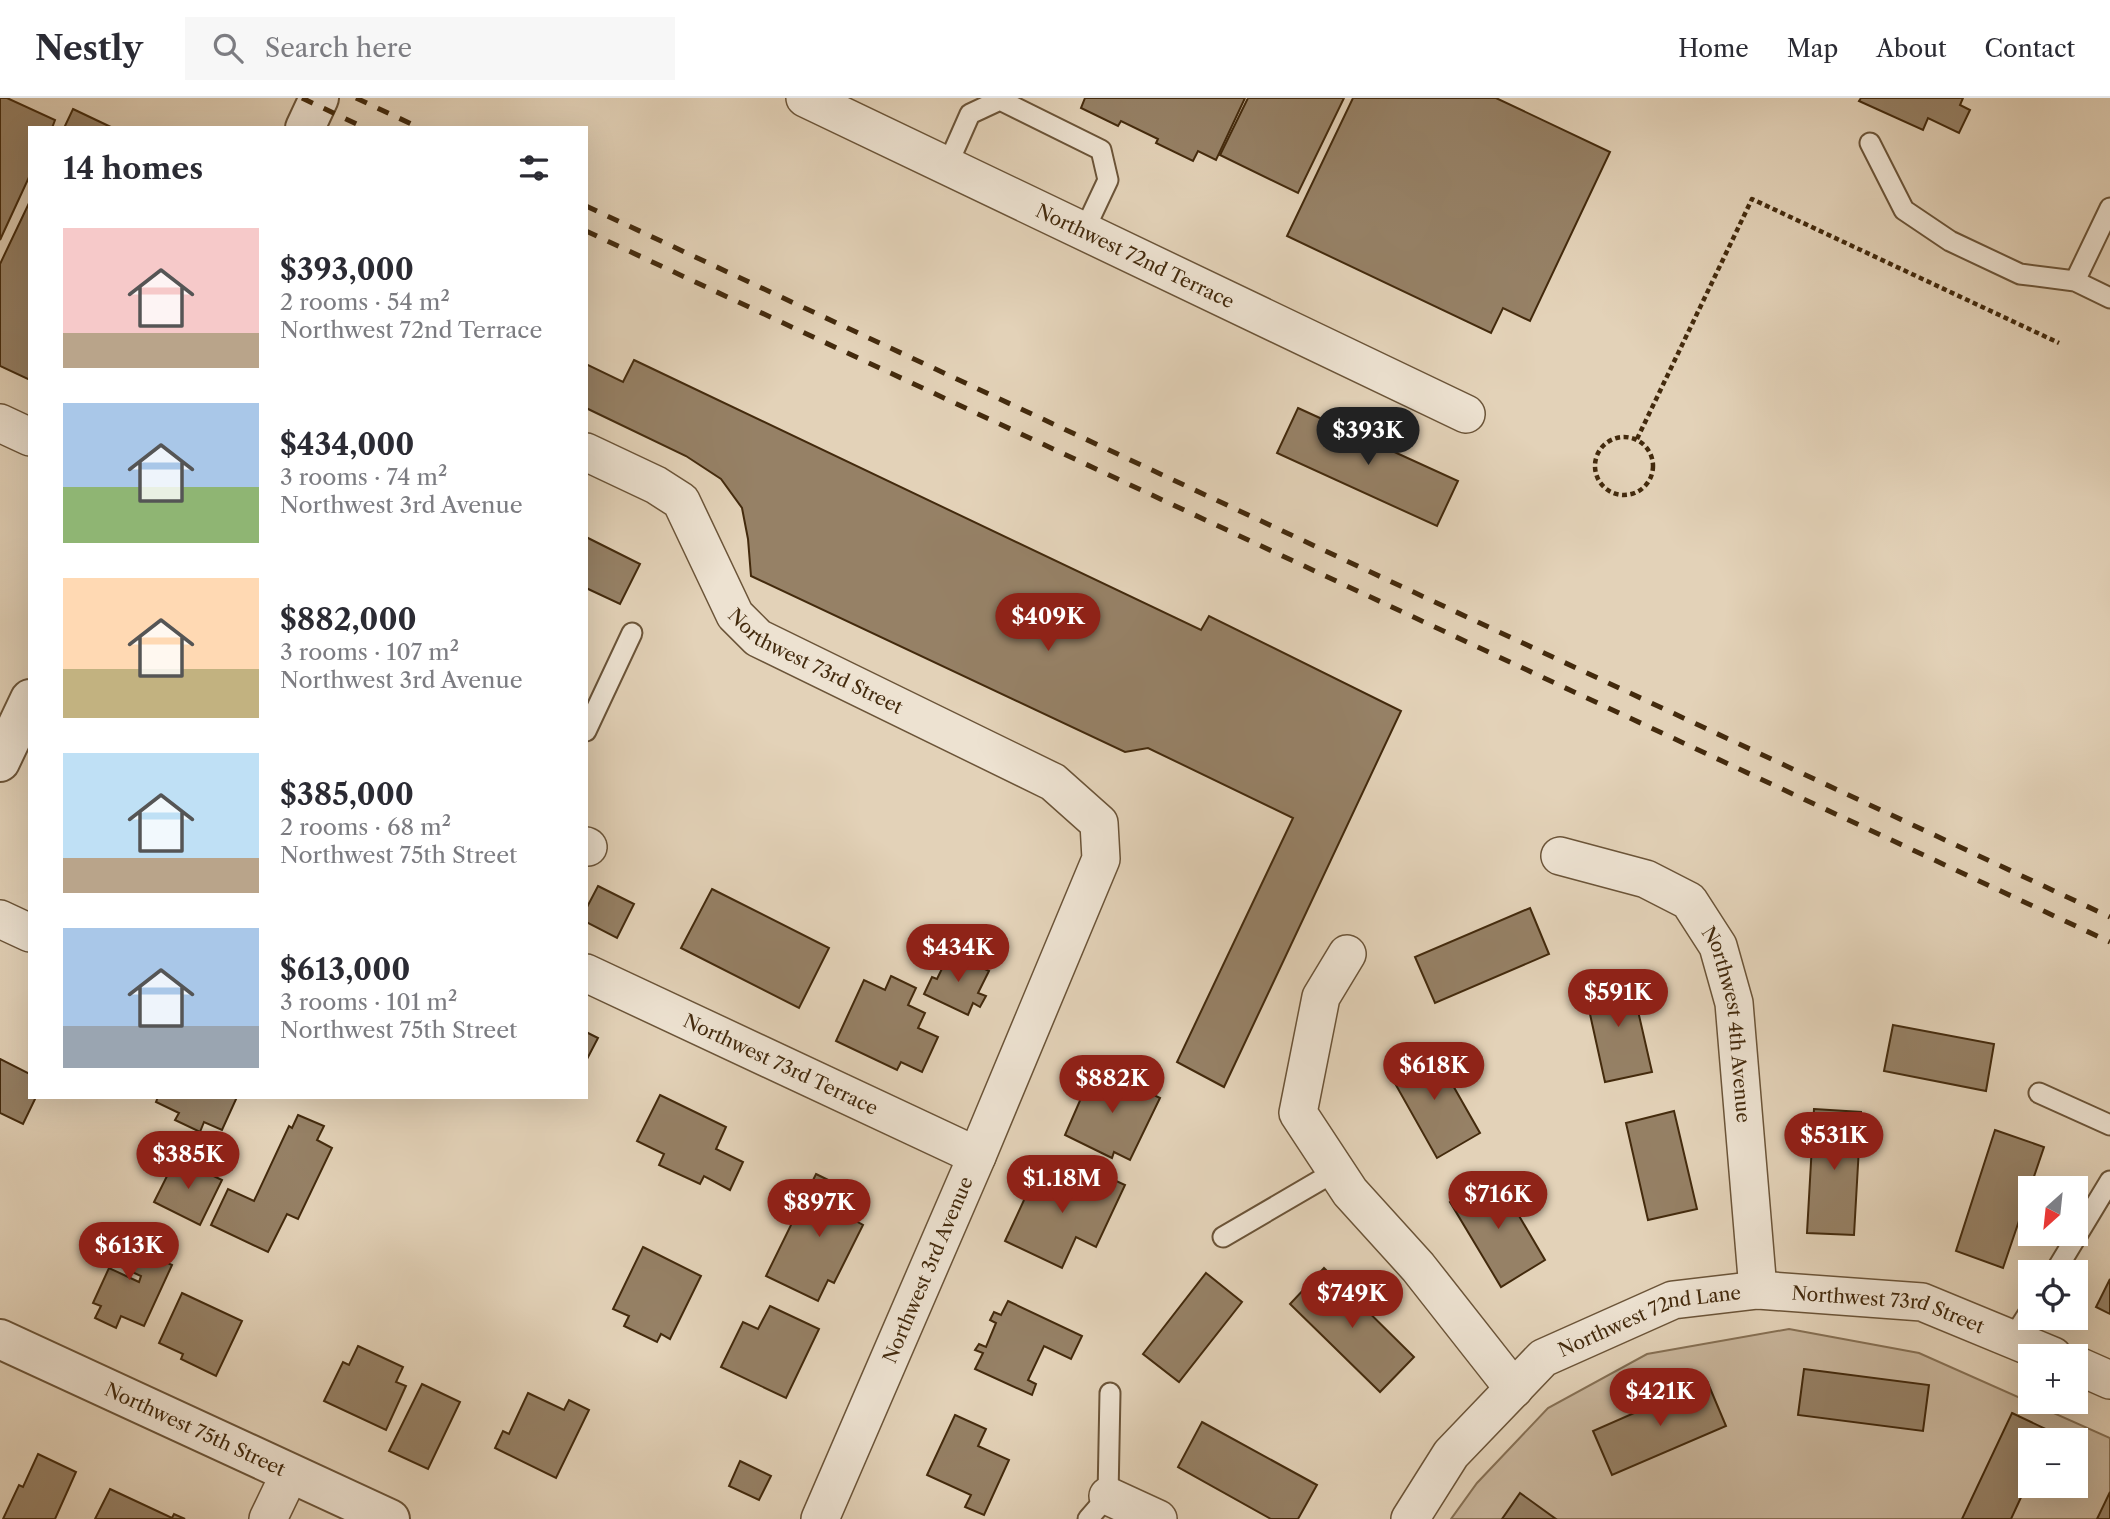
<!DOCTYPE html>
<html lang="en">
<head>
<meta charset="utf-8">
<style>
  body { margin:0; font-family:"Libre Caslon Text",serif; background:#f7f7f7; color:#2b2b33; height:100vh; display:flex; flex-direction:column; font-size:26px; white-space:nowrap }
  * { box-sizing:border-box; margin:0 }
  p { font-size:23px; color:#7c7c81 }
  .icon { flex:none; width:38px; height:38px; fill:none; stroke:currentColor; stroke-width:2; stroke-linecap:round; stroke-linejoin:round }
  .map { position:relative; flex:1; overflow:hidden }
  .drawer { position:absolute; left:28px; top:28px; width:560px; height:973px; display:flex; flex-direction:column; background:#fff; border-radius:0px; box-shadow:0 7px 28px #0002 }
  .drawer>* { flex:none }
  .needle { width:46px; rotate:207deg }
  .buttons { position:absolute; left:2018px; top:1078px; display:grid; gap:14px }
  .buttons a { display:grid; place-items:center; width:70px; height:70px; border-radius:0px; background:#fff; box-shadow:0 7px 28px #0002; font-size:35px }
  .price { position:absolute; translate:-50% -60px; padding:0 16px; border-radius:24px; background:#8f2418; color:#fff; font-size:23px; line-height:46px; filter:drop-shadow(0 2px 4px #0008) }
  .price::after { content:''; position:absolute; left:50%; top:42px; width:21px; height:16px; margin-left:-10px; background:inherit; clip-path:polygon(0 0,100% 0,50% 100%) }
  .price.current { background:#222; color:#fff }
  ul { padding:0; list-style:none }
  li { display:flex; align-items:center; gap:21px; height:175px; padding:0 35px }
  li span { display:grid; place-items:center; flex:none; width:196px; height:140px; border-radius:0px; color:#555 }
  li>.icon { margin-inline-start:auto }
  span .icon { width:84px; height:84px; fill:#fffc; stroke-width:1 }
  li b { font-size:30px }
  h2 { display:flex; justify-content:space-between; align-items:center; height:84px; padding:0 35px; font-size:30px }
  header { display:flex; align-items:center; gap:42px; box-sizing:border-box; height:98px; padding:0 35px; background:#fff; border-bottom:2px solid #e1e1e2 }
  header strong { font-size:33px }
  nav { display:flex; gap:38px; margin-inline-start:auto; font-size:24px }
  .search { width:490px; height:63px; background:#f7f7f7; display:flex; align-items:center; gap:18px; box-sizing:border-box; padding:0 24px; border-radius:0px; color:#7c7c81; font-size:26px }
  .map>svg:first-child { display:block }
  .green { fill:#c8b59b; stroke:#867054; stroke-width:2; fill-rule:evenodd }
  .building { fill:#968166; stroke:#432a0d; stroke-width:2 }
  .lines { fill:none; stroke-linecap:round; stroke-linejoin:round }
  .service-casing { stroke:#6b5438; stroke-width:23 }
  .minor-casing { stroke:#6b5438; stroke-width:40 }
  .tertiary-casing { stroke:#6b5438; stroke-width:42 }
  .path { stroke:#432a0d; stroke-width:4.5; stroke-dasharray:5 3.5; stroke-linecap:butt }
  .service { stroke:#ede2d1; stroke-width:19 }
  .minor { stroke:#ede2d1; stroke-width:37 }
  .tertiary { stroke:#ede2d1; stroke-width:38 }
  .rail { stroke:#432a0d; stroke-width:5; stroke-dasharray:12 12; stroke-linecap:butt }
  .labels { text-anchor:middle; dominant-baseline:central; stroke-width:5; stroke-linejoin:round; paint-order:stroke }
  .street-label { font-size:19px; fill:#432a0d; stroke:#ede2d1 }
</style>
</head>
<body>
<header>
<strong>Nestly</strong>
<div class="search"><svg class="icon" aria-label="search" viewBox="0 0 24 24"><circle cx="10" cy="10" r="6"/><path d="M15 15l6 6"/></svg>Search here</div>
<nav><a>Home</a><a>Map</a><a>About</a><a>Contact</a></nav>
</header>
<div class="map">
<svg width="2110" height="1421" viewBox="0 0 2110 1421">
  <rect width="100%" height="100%" fill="#e3d2b8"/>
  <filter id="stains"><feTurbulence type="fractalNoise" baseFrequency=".00286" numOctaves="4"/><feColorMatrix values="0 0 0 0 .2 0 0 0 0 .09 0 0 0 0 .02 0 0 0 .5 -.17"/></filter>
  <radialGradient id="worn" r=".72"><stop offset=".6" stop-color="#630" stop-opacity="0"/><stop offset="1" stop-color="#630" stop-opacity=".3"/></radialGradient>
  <path class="green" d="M1789,1231L1919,1255L2110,1340V1421H1451L1477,1385L1548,1310L1647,1256ZM2030,1342H2076V1388H2030Z"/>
  <g class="building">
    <polygon points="0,0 7,0 55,22 52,30 30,30 30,77 0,142"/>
    <polygon points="1085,0 1245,0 1216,62 1198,53 1193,63 1156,45 1158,41 1121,23 1118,28 1081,10"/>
    <polygon points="1248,0 1344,0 1298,95 1220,57"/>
    <polygon points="1353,0 1496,0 1610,54 1530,223 1503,210 1491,235 1287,138"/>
    <polygon points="1861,0 1963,0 1960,7 1970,12 1959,35 1928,20 1923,32 1859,3"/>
    <polygon points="73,11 113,30 64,30"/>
    <polygon points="30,103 30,282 0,268 0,166"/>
    <polygon points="634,262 1201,532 1209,518 1401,613 1224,989 1177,964 1293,720 1148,650 1125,654 751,478 748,441 742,410 721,381 686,358 586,310 586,266 623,284"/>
    <polygon points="1298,310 1458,383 1437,428 1277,355"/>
    <polygon points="586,439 640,466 620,506 586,490"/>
    <polygon points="598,788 634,806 617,840 586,824 586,811"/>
    <polygon points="712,791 829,850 799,910 681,850"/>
    <polygon points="1530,810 1549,856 1435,905 1415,859"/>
    <polygon points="950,854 989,873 978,895 986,898 980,909 973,905 968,917 924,896 932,879 937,881"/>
    <polygon points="891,878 916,890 908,907 925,915 918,930 938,939 922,974 901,964 897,972 836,943 864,882 885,892"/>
    <polygon points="1630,878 1652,974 1605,984 1584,889"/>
    <polygon points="1893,927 1994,946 1986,993 1884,973"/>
    <polygon points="586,934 598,940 586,963"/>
    <polygon points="1431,949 1480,1035 1437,1060 1388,973"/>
    <polygon points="0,961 30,976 30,999 36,999 23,1026 0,1015"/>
    <polygon points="1095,968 1160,1000 1130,1062 1114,1054 1112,1060 1065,1037"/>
    <polygon points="660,997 726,1029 716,1051 743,1064 730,1092 704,1078 700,1086 659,1067 664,1056 637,1043"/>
    <polygon points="158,999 237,999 222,1032 204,1024 200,1034 175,1022 179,1015 156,1004"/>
    <polygon points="1814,1011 1861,1014 1854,1137 1807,1135"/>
    <polygon points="1674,1013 1697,1111 1648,1122 1626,1025"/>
    <polygon points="298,1017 324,1028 317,1042 332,1050 298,1121 287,1116 268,1154 211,1127 228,1091 254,1103 289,1028 292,1030"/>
    <polygon points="1995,1032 2044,1049 2003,1170 1956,1153"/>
    <polygon points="176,1060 222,1082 200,1127 154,1104"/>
    <polygon points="1031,1069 1088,1096 1099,1075 1125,1087 1096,1149 1076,1139 1062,1170 1005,1143 1025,1100 1019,1097"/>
    <polygon points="816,1076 867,1101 856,1123 863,1127 834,1185 828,1182 818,1203 766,1178"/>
    <polygon points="1495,1077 1545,1162 1501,1189 1450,1104"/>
    <polygon points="110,1130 131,1139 128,1147 172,1167 144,1228 121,1218 116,1230 95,1220 101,1208 93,1205 109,1170 139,1184 141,1178 97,1158"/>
    <polygon points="643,1149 701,1178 670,1241 661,1236 657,1244 624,1228 629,1218 613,1211"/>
    <polygon points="1324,1170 1414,1259 1380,1294 1290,1206"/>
    <polygon points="1206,1175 1242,1204 1179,1284 1143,1256"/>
    <polygon points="2110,1181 2110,1216 2096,1209"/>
    <polygon points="182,1195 242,1223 216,1278 181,1261 183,1256 159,1245"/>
    <polygon points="1008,1203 1082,1238 1071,1261 1044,1248 1028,1282 1036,1286 1032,1297 975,1271 983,1255 975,1252 979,1246 986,1249 996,1225 990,1222 994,1214 1001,1217"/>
    <polygon points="770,1208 819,1231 786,1300 721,1269 743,1224 758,1231"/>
    <polygon points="358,1248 403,1269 396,1284 406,1288 386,1332 324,1303 343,1264 349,1267"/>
    <polygon points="1804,1271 1929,1287 1923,1333 1798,1317"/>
    <polygon points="1707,1283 1726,1328 1612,1377 1593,1333"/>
    <polygon points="422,1286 460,1304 428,1371 389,1353"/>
    <polygon points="528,1295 564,1312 569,1302 589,1312 556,1380 495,1350 503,1333 509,1336"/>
    <polygon points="2012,1315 2052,1334 2048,1342 2030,1342 2030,1380 2011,1421 1962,1421"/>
    <polygon points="955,1317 986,1331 978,1348 1009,1362 984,1417 965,1409 971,1397 927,1377"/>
    <polygon points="1202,1324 1317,1387 1298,1421 1271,1421 1178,1369"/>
    <polygon points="38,1356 76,1374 55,1421 3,1421 19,1387 23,1389"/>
    <polygon points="740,1363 771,1378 759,1402 729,1388"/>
    <polygon points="110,1391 172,1420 174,1416 185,1421 95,1421"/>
    <polygon points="2110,1394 2110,1421 2097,1421"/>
    <polygon points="1520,1395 1556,1421 1502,1421"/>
  </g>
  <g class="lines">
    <defs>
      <g id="service">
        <polyline points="1870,45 1904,112 1950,143 2020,176 2075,183 2110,200"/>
        <polyline points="947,68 970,16 1000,2 1101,52 1108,82 1084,133"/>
        <polyline points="2075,183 2110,110"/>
        <polyline points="586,633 632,535"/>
        <polyline points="2039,995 2110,1027"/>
        <polyline points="1223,1139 1336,1073"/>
        <polyline points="2055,1174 2110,1083"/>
        <polyline points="2012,1241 2030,1213"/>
        <polyline points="1088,1421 1108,1398 1110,1295"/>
      </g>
      <g id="minor">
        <path id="s1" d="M805,0L1466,316"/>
        <polyline points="0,325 30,339"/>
        <path id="s2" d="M586,354L656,387L681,403L735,517L758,540L1053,684L1099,725L1101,761L977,1058L820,1421"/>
        <polyline points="586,748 588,749"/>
        <path id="s3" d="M1560,758L1646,781L1689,803L1718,848L1734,905L1758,1192"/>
        <polyline points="0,821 30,835"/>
        <polyline points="1347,856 1321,899 1298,1015 1350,1094 1418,1169 1514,1291"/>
        <path id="s4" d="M586,875L977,1058"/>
        <polyline points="2076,1267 2110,1282"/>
        <polyline points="1108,1398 1158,1421"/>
        <polyline points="268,1421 290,1375"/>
        <path id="s5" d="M1410,1421L1451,1356L1543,1260L1673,1202L1758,1192L1922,1204L2053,1258"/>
      </g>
      <g id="tertiary">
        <polyline points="305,30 319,0"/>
        <polyline points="0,664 30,601"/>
        <path id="s6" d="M0,1241L390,1421"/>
      </g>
    </defs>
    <use href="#service" class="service-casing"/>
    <use href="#minor" class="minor-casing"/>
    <use href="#tertiary" class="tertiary-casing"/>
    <g class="path">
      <circle cx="1624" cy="368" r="29"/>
      <polyline points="1637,341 1752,101 2059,245"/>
    </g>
    <use href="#service" class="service"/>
    <use href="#minor" class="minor"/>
    <use href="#tertiary" class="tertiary"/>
    <g class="rail">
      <polyline points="302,0 365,30"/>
      <polyline points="356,0 420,30"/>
      <polyline points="586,108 2110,819"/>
      <polyline points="586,133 2110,844"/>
    </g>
  </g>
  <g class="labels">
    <g class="street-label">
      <text stroke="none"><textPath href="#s1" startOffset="366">Northwest 72nd Terrace</textPath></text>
      <text stroke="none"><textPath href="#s2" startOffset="327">Northwest 73rd Street</textPath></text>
      <text stroke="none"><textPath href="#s3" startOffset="270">Northwest 4th Avenue</textPath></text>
      <text stroke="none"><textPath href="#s4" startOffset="215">Northwest 73rd Terrace</textPath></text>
      <text transform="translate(928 1172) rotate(-67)">Northwest 3rd Avenue</text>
      <text stroke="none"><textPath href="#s5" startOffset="570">Northwest 73rd Street</textPath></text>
      <text stroke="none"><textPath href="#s5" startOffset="324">Northwest 72nd Lane</textPath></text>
      <text stroke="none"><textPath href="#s6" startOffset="215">Northwest 75th Street</textPath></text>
    </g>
  </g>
  <rect width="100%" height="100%" filter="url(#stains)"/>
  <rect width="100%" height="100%" fill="url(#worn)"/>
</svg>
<div class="buttons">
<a><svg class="needle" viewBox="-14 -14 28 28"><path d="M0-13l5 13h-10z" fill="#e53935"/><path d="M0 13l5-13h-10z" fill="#7c7c81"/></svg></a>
<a><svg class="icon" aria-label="locate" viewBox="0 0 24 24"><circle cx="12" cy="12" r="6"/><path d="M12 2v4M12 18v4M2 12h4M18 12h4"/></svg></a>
<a>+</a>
<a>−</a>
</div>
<b class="price current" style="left:1368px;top:369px">$393K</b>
<b class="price" style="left:1048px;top:555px">$409K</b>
<b class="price" style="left:958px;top:886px">$434K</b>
<b class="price" style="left:1618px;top:931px">$591K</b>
<b class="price" style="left:1434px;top:1004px">$618K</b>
<b class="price" style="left:1112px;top:1017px">$882K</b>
<b class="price" style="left:1834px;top:1074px">$531K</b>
<b class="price" style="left:188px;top:1093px">$385K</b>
<b class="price" style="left:1062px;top:1117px">$1.18M</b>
<b class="price" style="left:1498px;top:1133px">$716K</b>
<b class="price" style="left:819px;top:1141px">$897K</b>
<b class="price" style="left:129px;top:1184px">$613K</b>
<b class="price" style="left:1352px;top:1232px">$749K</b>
<b class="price" style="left:1660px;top:1330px">$421K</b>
<section class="drawer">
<h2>14 homes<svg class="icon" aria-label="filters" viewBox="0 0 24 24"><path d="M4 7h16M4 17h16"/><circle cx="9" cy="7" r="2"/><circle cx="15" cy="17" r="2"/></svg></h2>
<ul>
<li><span style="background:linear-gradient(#f6c9c9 75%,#b9a48a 0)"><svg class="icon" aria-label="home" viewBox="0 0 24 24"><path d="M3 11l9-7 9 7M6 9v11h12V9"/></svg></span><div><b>$393,000</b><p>2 rooms · 54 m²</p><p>Northwest 72nd Terrace</p></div></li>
<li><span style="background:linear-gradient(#a9c7e8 60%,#8fb573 0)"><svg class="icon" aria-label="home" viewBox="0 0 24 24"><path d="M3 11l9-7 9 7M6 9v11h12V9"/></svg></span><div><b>$434,000</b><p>3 rooms · 74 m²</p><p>Northwest 3rd Avenue</p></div></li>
<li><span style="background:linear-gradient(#ffd9b3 65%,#c2b280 0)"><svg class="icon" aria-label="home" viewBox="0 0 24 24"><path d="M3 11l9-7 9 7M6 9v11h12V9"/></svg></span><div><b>$882,000</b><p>3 rooms · 107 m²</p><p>Northwest 3rd Avenue</p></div></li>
<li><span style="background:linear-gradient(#bfe0f5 75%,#b9a48a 0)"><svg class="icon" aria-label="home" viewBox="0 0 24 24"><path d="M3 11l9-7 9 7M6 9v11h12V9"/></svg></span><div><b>$385,000</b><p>2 rooms · 68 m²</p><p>Northwest 75th Street</p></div></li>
<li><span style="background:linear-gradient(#a9c7e8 70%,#9aa5b1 0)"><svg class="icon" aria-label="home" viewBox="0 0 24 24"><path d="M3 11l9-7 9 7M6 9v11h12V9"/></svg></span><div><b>$613,000</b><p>3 rooms · 101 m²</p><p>Northwest 75th Street</p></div></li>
</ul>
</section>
</div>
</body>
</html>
